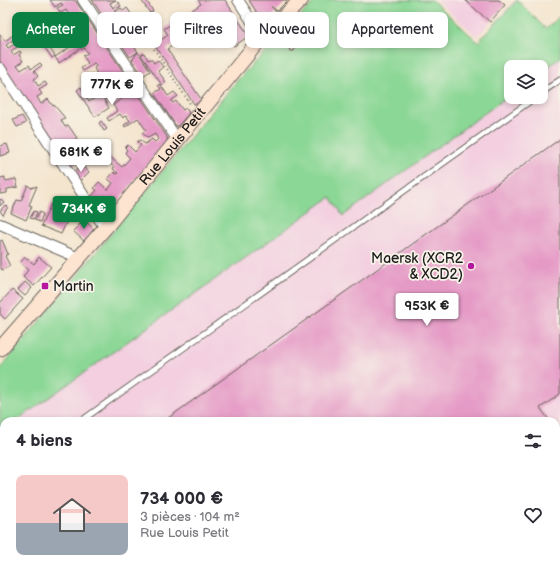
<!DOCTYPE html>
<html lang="fr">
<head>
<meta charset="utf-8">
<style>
  body { margin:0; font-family:"Balsamiq Sans",sans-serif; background:#f7f7f7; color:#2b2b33; height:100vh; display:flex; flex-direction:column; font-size:15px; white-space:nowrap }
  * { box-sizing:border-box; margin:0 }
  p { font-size:13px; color:#7c7c81 }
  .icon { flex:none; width:22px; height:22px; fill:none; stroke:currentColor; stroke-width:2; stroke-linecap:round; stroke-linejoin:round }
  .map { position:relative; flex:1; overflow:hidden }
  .sheet { position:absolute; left:0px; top:417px; width:560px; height:156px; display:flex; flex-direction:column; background:#fff; border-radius:12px 12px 0 0; box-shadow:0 2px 6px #0003 }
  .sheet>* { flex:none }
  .banner { position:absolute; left:12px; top:12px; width:536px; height:36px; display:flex; gap:8px }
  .controls { position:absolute; left:504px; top:60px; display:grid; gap:8px }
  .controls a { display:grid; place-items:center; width:44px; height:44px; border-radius:8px; background:#fff; box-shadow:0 2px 6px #0003; font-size:20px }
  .price { position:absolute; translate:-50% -34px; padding:0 9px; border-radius:4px; background:#fff; color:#222; font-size:13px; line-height:26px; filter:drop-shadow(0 1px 2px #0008) }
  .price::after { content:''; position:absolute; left:50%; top:24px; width:12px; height:9px; margin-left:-6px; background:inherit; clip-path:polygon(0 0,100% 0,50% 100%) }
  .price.on { background:#0b8043; color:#fff }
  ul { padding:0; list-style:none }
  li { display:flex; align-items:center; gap:12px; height:100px; padding:0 16px }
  li span { display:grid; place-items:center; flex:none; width:112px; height:80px; border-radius:8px; color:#555 }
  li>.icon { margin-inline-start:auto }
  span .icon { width:48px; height:48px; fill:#fffc; stroke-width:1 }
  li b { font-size:17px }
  h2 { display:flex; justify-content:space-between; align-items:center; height:48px; padding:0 16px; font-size:17px }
  .pill { padding:0 14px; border-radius:8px; background:#fff; box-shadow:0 2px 6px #0003; font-size:14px; line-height:36px }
  .pill.on { background:#0b8043; color:#fff }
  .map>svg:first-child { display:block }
  .built { fill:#f3cfe0; fill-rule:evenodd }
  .green { fill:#8bd795; stroke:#547a58 }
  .building { fill:#e59ac6 }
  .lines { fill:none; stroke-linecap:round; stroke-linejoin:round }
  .lane-casing { stroke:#68625a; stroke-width:7 }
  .street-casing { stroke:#68625a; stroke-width:12 }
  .secondary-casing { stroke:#68625a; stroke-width:16 }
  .path { stroke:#68625a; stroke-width:2; stroke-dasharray:1 3; stroke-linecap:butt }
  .lane { stroke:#fff; stroke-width:5 }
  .street { stroke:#fff; stroke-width:10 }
  .secondary { stroke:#fde4d1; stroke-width:14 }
  .poi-dot { fill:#b5179e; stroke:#f7f3e8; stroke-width:1.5 }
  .labels { text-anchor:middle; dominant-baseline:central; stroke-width:3.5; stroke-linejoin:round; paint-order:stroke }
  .street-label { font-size:14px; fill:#1c1c1c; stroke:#f7f3e8 }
  .poi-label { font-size:14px; fill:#1c1c1c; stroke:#f7f3e8; text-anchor:end }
</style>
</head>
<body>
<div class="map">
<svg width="560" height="573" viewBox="0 0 560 573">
  <rect width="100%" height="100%" fill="#f7f3e8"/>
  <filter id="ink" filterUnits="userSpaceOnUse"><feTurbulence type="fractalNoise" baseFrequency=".025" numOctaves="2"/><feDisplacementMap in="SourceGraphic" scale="8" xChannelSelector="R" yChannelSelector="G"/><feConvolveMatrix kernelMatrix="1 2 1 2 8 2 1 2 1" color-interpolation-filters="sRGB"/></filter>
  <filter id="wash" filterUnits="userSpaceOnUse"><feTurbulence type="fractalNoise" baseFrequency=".012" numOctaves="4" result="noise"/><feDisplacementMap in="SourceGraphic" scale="16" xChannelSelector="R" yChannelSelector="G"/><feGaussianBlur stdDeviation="0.9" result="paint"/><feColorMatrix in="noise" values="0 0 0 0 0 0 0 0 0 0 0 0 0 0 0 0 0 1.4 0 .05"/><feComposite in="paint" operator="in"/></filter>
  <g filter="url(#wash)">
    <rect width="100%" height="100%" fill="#f4e5ce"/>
    <g class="built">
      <path d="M316,0H432L478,42L515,0L546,29L560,16V573H0V369L241,76ZM511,67H541V97H511ZM4,421H556V569H4Z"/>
      <polygon points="436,0 499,0 505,5 477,37"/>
    </g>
    <polygon class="green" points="316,0 432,0 478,42 517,0 546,29 560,16 560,58 541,72 541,67 511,67 511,94 343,216 331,197 16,421 4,421 4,430 0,433 0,369 241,76"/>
    <g id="blocks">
      <g class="building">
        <polygon points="50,0 75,0 167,137 167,141 106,216 103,216 90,198 97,190 94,188 99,182 108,190 113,183 108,179 114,172 116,174 118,173 113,169 114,167 106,160 109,156 122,167 130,158 125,153 127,150 125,148 128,145 135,152 141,145 137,142 140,140 145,144 152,139 155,142 158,139 155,134 148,138 142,133 146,130 138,118 125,127 124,125 130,121 126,115 123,118 120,114 109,121 107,118 117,111 113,105 127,95 123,88 120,88 104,100 109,108 95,117 77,90 81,87 89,102 111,86 109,83 100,89 98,86 104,81 101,77 99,78 94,68 97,66 94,63 83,71 81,68 88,63 83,56 88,53 84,48 82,50 81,48 59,63 55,57 79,41 75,35 77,33 74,28 67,32 65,30 67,29 66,27 75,23 73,20 67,25 61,20 68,13 66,10 61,13 57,8 63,5 61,3 55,7"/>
        <polygon points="92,0 116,0 110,3 113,8 118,2 121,6 114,10 115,12 121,8 123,11 127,8 132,15 129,16 134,23 132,24 137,31 142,28 144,31 142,33 144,37 133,45 138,52 130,57"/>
        <polygon points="141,0 146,0 153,11 150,13"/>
        <polygon points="198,0 225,0 249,36 234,46 211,12 199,19 197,17 171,34 177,43 167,49 201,99 197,104 194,104 150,38 156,31 161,40 168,35 164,29 201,4"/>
        <polygon points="249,0 286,0 287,1 277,11 271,6 276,12 266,21 262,21"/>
        <polygon points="465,0 499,0 505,5 490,22"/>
        <polygon points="32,22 42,37 44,35 47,38 42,41 39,37 38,38 35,34 36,33 29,25"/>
        <polygon points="0,34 5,41 13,35 16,38 6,45 8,48 18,42 20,45 11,51 13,55 20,51 21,53 19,55 23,61 17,65 21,70 29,65 31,69 40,63 42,65 34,71 38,76 34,79 38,86 45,82 47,85 39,90 42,94 37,97 41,104 48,99 53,106 54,105 65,118 61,120 65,127 68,125 77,138 59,150 0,63"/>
        <polygon points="288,39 296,45 294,51 291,51 285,45 285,41"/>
        <polygon points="46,43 55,56 52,58 43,45"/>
        <polygon points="138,52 150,71 143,76 132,60"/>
        <polygon points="144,53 148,60 151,59 154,63 158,60 163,67 158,71 166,82 162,85 141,55"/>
        <polygon points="160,84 168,96 174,92 178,96 171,101 173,103 176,101 183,110 186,108 189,113 178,126 176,126 154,93 161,89 158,85"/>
        <polygon points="22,116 26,123 17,127 13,120"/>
        <polygon points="101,121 107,129 104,131 99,123"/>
        <polygon points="560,139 560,394 540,408 550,421 164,421"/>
        <polygon points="7,144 10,153 0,156 0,146"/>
        <polygon points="80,147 87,156 70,167 64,157"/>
        <polygon points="99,147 102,149 94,155 92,153"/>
        <polygon points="82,166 89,172 80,181 74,172"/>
        <polygon points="5,177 5,181 16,179 18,187 7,189 7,193 0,194 0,178"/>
        <polygon points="28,185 31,188 37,186 29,205 32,206 26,220 11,213 17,200 21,201"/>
        <polygon points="1,199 4,202 0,206 0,200"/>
        <polygon points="80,199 84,204 79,207 76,202"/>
        <polygon points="51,204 62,208 58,217 67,221 61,234 41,226"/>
        <polygon points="5,205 8,207 3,215 0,211"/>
        <polygon points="87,209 92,217 88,220 82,212"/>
        <polygon points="34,211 37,212 34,219 30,218"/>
        <polygon points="39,212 43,214 40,222 35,220"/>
        <polygon points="84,220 94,229 84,241 73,231"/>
        <polygon points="2,240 8,254 5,256 10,266 2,270 0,266 0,241"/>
        <polygon points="25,257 34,264 39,257 51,267 34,286 23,277 28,270 20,263"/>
        <polygon points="25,282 32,288 25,296 18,290"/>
        <polygon points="12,290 23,299 5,319 0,314 0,303"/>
        <polygon points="4,535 4,569 314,569 308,573 0,573 0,538"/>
      </g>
    </g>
  </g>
  <g filter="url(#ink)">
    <use href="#blocks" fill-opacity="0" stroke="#68625a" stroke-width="1"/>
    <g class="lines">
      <defs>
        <g id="lane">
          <polyline points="541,93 560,80"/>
          <polyline points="81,421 536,97"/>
          <polyline points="556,459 560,456"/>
          <polyline points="0,478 4,476"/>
          <polyline points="556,497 560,494"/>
          <polyline points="556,500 560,506"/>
          <polyline points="395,573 401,569"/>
        </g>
        <g id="street">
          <polyline points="83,0 177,139"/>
          <polyline points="238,0 262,37"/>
          <polyline points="0,68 105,228"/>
          <polyline points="0,224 79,258"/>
        </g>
        <g id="secondary">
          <path id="s1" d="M0,349L105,228L257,43L301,0"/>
        </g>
      </defs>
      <use href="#lane" class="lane-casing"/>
      <use href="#street" class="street-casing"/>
      <use href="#secondary" class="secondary-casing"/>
      <polyline class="path" points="154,49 191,105"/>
      <use href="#lane" class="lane"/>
      <use href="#street" class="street"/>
      <use href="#secondary" class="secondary"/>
    </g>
  </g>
  <g class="poi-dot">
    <circle cx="471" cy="266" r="4"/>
    <rect x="41" y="282" width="8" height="8" rx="2"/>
  </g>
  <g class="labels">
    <g class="street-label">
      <text stroke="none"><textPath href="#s1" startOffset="266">Rue Louis Petit</textPath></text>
    </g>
    <g class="poi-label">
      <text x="463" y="258">Maersk (XCR2<tspan x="463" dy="16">&amp; XCD2)</tspan></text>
      <text x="53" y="286" text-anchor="start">Martin</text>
    </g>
  </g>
</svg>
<div class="controls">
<a><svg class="icon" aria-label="layers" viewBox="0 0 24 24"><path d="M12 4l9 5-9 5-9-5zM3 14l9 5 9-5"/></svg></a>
</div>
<b class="price" style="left:112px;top:106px">777K €</b>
<b class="price" style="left:81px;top:173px">681K €</b>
<b class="price on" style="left:84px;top:230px">734K €</b>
<b class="price" style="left:427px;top:327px">953K €</b>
<div class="banner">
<a class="pill on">Acheter</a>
<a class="pill">Louer</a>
<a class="pill">Filtres</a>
<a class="pill">Nouveau</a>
<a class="pill">Appartement</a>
</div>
<section class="sheet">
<h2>4 biens<svg class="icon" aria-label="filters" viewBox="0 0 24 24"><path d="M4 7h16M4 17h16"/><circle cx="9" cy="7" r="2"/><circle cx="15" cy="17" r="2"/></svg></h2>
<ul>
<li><span style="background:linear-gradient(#f6c9c9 60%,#9aa5b1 0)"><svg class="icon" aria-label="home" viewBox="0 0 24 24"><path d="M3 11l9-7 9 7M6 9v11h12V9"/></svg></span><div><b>734 000 €</b><p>3 pièces · 104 m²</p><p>Rue Louis Petit</p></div><svg class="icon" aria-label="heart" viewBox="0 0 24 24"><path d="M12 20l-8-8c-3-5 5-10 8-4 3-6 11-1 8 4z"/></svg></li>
</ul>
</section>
</div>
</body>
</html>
